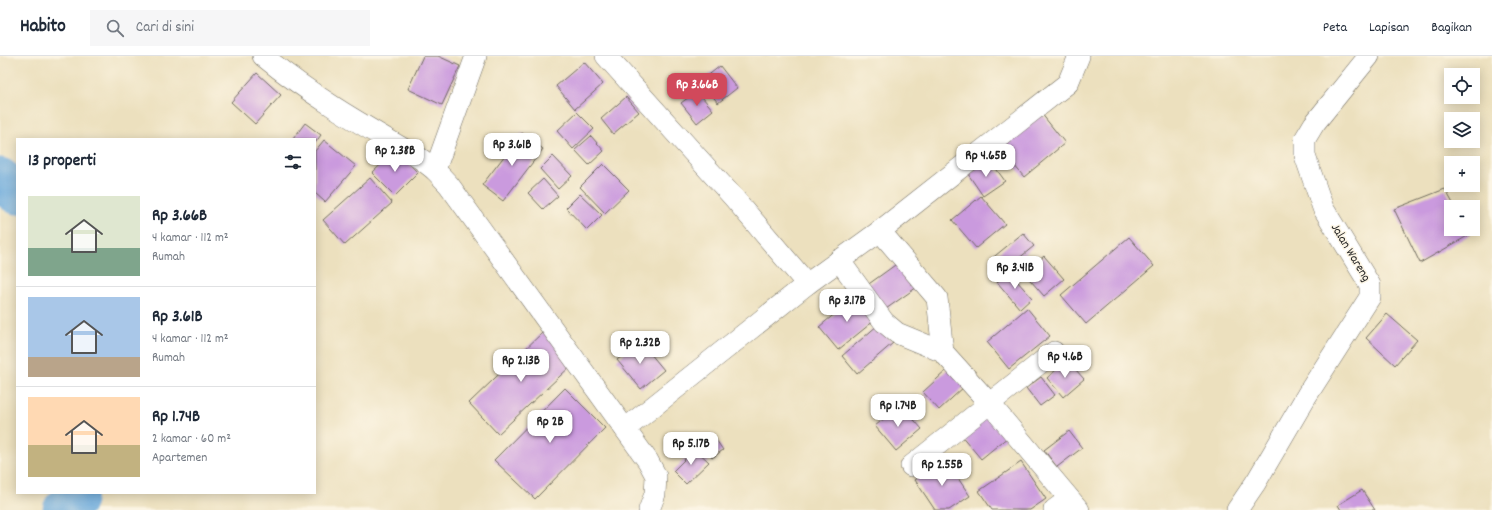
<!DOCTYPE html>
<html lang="id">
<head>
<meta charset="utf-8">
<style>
  body { margin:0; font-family:Dekko,sans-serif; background:#f6f6f7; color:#1f2937; height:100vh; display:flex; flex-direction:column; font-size:15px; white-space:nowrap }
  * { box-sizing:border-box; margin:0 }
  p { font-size:13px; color:#747a83 }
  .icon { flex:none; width:22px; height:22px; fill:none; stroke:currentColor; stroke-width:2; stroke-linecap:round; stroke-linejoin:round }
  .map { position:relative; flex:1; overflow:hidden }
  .details { position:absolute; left:16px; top:82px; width:300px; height:356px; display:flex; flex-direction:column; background:#fff; border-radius:0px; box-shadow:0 2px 10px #0003 }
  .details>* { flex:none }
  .buttons { position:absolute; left:1444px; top:12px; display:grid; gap:8px }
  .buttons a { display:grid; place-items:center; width:36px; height:36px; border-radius:0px; background:#fff; box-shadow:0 2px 10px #0003; font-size:20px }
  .price { position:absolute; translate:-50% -34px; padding:0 9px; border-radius:8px; background:#fff; color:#222; font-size:13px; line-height:26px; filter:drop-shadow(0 1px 2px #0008) }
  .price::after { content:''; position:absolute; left:50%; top:24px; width:12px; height:9px; margin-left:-6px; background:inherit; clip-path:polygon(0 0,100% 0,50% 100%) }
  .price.selected { background:#d1495b; color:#fff }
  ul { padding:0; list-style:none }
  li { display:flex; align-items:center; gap:12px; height:100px; padding:0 12px }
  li+li { border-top:1px solid #e0e1e3 }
  li span { display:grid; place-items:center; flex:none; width:112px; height:80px; border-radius:0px; color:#555 }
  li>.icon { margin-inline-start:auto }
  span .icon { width:48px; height:48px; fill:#fffc; stroke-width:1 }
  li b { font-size:17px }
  h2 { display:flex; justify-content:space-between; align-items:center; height:48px; padding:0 12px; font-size:17px }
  header { display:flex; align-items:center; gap:24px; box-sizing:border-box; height:56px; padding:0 20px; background:#fff; border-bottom:1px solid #e0e1e3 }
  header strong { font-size:19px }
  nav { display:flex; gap:22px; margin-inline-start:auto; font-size:14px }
  .search { width:280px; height:36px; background:#f6f6f7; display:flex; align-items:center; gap:10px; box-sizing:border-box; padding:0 14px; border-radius:0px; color:#747a83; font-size:15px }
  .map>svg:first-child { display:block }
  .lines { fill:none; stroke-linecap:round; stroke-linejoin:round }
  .river { stroke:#68a8dc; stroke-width:43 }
  .building { fill:#ca9ade }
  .street-casing { stroke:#6f6a5e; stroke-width:22 }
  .street { stroke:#fff; stroke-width:21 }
  .labels { text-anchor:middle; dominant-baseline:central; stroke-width:3; stroke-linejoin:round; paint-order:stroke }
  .street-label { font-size:13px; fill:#2b2b2b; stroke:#fcf5e5 }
</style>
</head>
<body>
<header>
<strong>Habito</strong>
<div class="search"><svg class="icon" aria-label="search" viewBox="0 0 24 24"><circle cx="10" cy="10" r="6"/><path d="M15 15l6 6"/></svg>Cari di sini</div>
<nav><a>Peta</a><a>Lapisan</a><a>Bagikan</a></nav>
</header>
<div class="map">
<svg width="1492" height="454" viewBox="0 0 1492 454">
  <rect width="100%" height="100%" fill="#fcf5e5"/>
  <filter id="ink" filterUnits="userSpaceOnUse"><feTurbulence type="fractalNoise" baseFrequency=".025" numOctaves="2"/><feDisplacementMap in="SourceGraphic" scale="8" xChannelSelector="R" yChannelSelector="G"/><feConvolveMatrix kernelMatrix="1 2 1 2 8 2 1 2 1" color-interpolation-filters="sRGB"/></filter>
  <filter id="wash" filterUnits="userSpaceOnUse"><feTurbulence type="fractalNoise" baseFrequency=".012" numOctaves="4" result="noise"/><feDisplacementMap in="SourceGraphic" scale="16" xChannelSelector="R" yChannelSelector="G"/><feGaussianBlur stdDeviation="0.9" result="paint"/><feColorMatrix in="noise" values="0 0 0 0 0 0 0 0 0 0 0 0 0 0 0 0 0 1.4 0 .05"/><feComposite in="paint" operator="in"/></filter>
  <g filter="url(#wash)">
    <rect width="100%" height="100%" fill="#ece0be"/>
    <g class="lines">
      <g class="river">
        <polyline points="0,123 17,137"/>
        <polyline points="64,454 75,443 76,437"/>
      </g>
    </g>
    <g id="blocks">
      <g class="building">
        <polygon points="423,0 438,0 460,10 442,49 408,33"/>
        <polygon points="584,6 603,28 575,53 556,30"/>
        <polygon points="720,10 737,32 718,47 701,25"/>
        <polygon points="257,17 281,39 255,68 231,46"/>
        <polygon points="697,35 713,54 697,67 681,47"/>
        <polygon points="626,41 639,56 613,78 601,63"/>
        <polygon points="577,56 594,73 573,93 557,75"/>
        <polygon points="1041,57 1065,87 1024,121 999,91"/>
        <polygon points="305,67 321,79 315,87 315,83 293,83"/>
        <polygon points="522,77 543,93 503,145 482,129"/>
        <polygon points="591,80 604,95 589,109 575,94"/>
        <polygon points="324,84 356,110 325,146 315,137 315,95"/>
        <polygon points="396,94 418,117 395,140 372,117"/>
        <polygon points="553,100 572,120 558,133 540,113"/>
        <polygon points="989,103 1005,125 983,140 968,118"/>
        <polygon points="603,108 629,134 605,157 580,131"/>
        <polygon points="370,122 392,147 345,189 323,164"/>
        <polygon points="543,123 558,140 543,153 528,137"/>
        <polygon points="1445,133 1455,151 1451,151 1451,173 1468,173 1471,178 1420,207 1394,153"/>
        <polygon points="580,138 602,159 587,174 566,152"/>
        <polygon points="981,140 1005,168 976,192 952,164"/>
        <polygon points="1023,177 1034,190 1001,217 990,204"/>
        <polygon points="1129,181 1154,210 1086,268 1061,239"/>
        <polygon points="1044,200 1064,223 1044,240 1024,217"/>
        <polygon points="902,204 920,229 883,255 866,230"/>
        <polygon points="1009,216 1032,242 1020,253 997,226"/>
        <polygon points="856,240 875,264 838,294 819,271"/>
        <polygon points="1027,252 1050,280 1009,313 987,286"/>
        <polygon points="1387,258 1417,284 1395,309 1366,282"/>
        <polygon points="878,269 893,287 857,318 842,300"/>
        <polygon points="544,275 574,307 498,378 469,347"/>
        <polygon points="640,285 664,314 641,333 617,304"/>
        <polygon points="1067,304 1084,323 1063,341 1047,322"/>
        <polygon points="949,312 965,330 939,354 923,336"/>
        <polygon points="1041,321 1055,339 1040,350 1026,332"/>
        <polygon points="565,332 605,372 535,443 494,404"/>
        <polygon points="901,349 922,373 896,395 875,370"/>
        <polygon points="988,355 1008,381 981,403 960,378"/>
        <polygon points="1069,375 1082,392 1057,411 1044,394"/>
        <polygon points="712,378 723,394 712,402 701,385"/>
        <polygon points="695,393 709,406 686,428 673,415"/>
        <polygon points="945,403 970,440 949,454 935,454 915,424"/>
        <polygon points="1021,406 1046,443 1030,454 992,454 979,435"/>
        <polygon points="1362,434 1375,454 1341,454 1338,449"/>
      </g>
    </g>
  </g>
  <g filter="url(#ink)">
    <use href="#blocks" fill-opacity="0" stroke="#6f6a5e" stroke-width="1"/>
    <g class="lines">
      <defs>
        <g id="street">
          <path d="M263,0C313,41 366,71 421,103L435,114L449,129L648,405L656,420L655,438L649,454"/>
          <polyline points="606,0 734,142 807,228"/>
          <polyline points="435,114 476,0"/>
          <polyline points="880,175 937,242 943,296 990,348 1079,454"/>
          <polyline points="839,204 884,266 897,277 943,296"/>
          <polyline points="625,373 807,228 880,175 1068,27 1079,0"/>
          <polyline points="911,410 1054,296"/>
          <polyline points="1054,454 1069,443"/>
          <polyline points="1237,454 1256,426 1307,339 1370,241 1370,229 1323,152 1305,100 1305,83 1314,68 1369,0"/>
        </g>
      </defs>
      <use href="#street" class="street-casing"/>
      <use href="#street" class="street"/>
    </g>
  </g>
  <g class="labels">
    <g class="street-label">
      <text transform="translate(1350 197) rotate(59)">Jalan Wareng</text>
    </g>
  </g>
</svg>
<div class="buttons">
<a><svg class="icon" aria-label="locate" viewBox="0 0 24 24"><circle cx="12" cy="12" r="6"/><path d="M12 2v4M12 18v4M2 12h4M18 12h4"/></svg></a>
<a><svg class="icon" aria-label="layers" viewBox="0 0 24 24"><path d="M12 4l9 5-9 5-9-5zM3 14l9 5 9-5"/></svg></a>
<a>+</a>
<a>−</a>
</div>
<b class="price selected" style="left:697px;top:51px">Rp 3.66B</b>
<b class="price" style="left:512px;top:111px">Rp 3.61B</b>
<b class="price" style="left:395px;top:117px">Rp 2.38B</b>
<b class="price" style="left:986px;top:122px">Rp 4.65B</b>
<b class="price" style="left:1015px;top:234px">Rp 3.41B</b>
<b class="price" style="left:847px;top:267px">Rp 3.17B</b>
<b class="price" style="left:640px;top:309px">Rp 2.32B</b>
<b class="price" style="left:1065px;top:323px">Rp 4.6B</b>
<b class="price" style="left:521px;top:327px">Rp 2.13B</b>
<b class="price" style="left:898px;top:372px">Rp 1.74B</b>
<b class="price" style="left:550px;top:388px">Rp 2B</b>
<b class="price" style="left:691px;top:410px">Rp 5.17B</b>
<b class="price" style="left:942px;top:431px">Rp 2.55B</b>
<section class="details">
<h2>13 properti<svg class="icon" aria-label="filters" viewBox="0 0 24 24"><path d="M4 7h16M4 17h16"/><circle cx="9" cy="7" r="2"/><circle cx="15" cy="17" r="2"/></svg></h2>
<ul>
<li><span style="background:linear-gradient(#dfe7d0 65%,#7fa58c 0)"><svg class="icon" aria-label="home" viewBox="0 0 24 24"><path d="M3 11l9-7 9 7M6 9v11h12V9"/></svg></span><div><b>Rp 3.66B</b><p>4 kamar · 112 m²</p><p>Rumah</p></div></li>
<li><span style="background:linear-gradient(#a9c7e8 75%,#b9a48a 0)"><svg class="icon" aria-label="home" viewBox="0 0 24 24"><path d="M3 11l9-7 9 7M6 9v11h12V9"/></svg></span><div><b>Rp 3.61B</b><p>4 kamar · 112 m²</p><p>Rumah</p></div></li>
<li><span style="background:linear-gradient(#ffd9b3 60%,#c2b280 0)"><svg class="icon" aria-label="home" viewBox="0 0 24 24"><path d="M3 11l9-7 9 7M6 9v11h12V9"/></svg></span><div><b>Rp 1.74B</b><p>2 kamar · 60 m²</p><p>Apartemen</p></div></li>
</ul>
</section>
</div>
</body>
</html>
